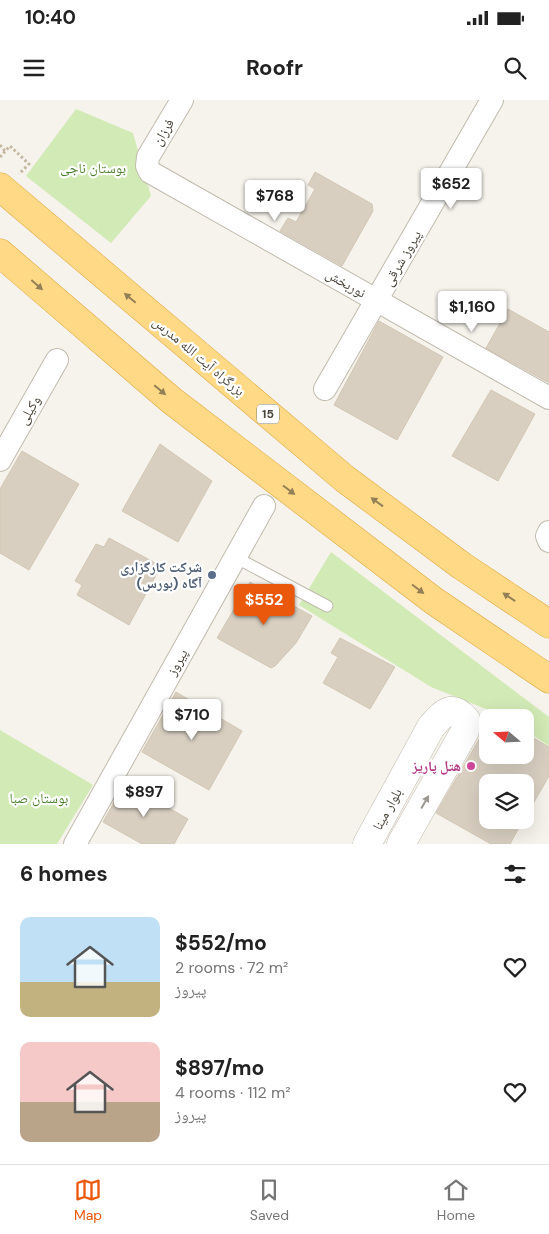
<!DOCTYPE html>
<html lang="en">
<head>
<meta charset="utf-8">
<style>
  body { margin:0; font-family:"DM Sans","Noto Naskh Arabic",sans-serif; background:#f6f6f6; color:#222; height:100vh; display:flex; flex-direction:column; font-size:19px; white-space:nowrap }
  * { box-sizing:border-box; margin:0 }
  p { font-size:16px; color:#767676 }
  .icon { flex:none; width:28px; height:28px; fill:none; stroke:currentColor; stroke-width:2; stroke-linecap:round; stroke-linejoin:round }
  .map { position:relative; height:744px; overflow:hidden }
  .drawer { display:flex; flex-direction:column; background:#fff; flex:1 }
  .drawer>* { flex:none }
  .needle { width:32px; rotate:289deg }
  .controls { position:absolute; left:479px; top:609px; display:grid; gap:10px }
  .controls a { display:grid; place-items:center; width:55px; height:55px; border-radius:10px; background:#fff; box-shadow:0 5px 20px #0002; font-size:25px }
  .price { position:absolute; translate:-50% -42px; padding:0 11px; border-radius:5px; background:#fff; color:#222; font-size:16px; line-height:32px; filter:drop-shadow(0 1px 2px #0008) }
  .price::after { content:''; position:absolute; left:50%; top:30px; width:15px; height:11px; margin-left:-8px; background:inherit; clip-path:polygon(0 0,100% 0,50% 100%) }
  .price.active { background:#ea580c; color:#fff }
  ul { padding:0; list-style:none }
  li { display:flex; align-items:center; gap:15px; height:125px; padding:0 20px }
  li span { display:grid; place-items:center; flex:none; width:140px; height:100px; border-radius:10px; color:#555 }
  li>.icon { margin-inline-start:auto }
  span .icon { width:60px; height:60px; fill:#fffc; stroke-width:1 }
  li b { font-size:21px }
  h2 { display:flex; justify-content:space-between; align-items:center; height:60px; padding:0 20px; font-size:21px }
  .status { display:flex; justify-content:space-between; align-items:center; height:35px; padding:0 25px; background:#fff; direction:ltr }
  .status svg { height:14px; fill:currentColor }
  header { display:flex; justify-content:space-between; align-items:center; height:65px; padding:0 20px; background:#fff; font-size:22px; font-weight:700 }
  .menu { display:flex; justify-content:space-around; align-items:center; height:70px; border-top:1px solid #e0e0e0; background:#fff; font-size:14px; color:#767676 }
  .menu a { display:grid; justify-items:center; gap:2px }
  .menu .active { color:#ea580c }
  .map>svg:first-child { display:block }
  .green { fill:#d2eab5 }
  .building { fill:#d8cfc1; stroke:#d3c7b4 }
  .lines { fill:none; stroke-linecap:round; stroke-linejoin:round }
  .service-casing { stroke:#c2bbae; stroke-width:13 }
  .minor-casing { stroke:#c2bbae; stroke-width:24 }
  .tertiary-casing { stroke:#c2bbae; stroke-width:29 }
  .trunk-casing { stroke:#e0a43c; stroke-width:29 }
  .path { stroke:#c4b79f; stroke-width:3; stroke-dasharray:2.5 2.5; stroke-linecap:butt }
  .service { stroke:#fff; stroke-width:11 }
  .minor { stroke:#fff; stroke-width:22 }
  .tertiary { stroke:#fff; stroke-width:28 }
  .trunk { stroke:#ffd985; stroke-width:28 }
  .oneway { fill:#938057 }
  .oneway2 { fill:#9c9892 }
  .service-dot { fill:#5c6f8a; stroke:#fff; stroke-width:2 }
  .hotel-dot { fill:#d1479c; stroke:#fff; stroke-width:2 }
  .labels { text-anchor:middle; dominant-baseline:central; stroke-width:4.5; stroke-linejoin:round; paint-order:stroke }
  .shield { fill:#fff; stroke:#817c74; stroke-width:1 }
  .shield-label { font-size:12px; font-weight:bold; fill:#4b4439 }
  .street-label { font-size:14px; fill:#4b4439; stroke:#fff }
  .park-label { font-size:14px; fill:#4a7f2a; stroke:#fff }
  .service-label { font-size:14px; font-weight:bold; fill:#4e5e75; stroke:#fff; text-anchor:end }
  .hotel-label { font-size:14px; font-weight:bold; fill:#b23c85; stroke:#fff; text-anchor:end }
</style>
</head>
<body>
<div class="status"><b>10:40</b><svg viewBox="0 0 49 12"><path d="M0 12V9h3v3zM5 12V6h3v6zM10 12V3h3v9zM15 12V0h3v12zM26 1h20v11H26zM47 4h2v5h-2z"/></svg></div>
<header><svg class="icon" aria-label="menu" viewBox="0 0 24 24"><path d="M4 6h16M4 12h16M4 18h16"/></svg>Roofr<svg class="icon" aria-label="search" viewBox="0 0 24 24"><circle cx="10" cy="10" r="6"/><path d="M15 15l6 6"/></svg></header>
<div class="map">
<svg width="549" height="744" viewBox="0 0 549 744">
  <rect width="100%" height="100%" fill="#f6f3ec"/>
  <g class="green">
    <polygon points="76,9 133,33 151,96 111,143 26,76"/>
    <polygon points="331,452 549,617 549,646 525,630 525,618 506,617 431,587 299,505"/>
    <polygon points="0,630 93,685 57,744 0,744"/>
  </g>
  <g class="building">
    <polygon points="315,72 372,104 373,111 342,166 280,131 288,118 296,122 315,89 308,85"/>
    <polygon points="508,209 549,232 549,283 486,248"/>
    <polygon points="379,221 443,257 397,340 334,305"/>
    <polygon points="491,290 535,314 498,381 452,356"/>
    <polygon points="160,344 212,381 178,442 122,411"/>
    <polygon points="22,351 79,384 29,470 0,453 0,389"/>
    <polygon points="109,438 161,466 129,525 77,495 82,485 75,481 96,444 104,447"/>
    <polygon points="250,482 312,516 296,543 275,566 271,568 217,538"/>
    <polygon points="340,538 395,567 370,609 323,583 338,557 331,553"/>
    <polygon points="176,592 242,631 209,690 142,652"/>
    <polygon points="488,624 488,655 525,655 525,633 549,647 549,676 525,718 525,682 488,682 488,720 523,720 510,744 491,744 436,713"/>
    <polygon points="125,683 188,719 174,744 142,744 103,722"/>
  </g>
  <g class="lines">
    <defs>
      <polyline id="service" points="235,457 327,506"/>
      <g id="minor">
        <polyline points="182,0 148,57 147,66 150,72 549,298"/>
        <polyline points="325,289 492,0"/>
        <polyline points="0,360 57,260"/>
        <polyline points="549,432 547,436 549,441"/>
        <polyline points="75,744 264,406"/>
      </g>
      <path id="tertiary" d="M367,744L431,627C443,614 451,602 466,620L465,631L401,744"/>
      <g id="trunk">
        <polyline points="0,87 345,379 462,466 549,524"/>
        <polyline points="0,153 171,300 434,501 549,579"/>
      </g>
    </defs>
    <use href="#service" class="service-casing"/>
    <use href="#minor" class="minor-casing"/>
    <use href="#tertiary" class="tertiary-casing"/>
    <use href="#trunk" class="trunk-casing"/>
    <g class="path">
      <polyline points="0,45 5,51"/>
      <polyline points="0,57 10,46 29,64 19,74"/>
    </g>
    <use href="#service" class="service"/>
    <use href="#minor" class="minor"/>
    <use href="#tertiary" class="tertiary"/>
    <use href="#trunk" class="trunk"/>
  </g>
  <defs><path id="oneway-solid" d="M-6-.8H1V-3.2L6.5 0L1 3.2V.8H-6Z" transform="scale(1.25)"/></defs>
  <g class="oneway">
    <use href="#oneway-solid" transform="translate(37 185) rotate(41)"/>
    <use href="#oneway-solid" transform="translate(130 198) rotate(-140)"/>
    <use href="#oneway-solid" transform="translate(160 290) rotate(40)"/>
    <use href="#oneway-solid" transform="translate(289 390) rotate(37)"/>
    <use href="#oneway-solid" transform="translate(377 402) rotate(-144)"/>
    <use href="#oneway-solid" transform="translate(418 489) rotate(37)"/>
    <use href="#oneway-solid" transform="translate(509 497) rotate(-146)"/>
  </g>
  <use class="oneway2" href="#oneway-solid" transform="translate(425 702) rotate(-60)"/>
  <circle class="service-dot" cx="212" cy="475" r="5"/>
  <circle class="hotel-dot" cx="471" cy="666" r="5"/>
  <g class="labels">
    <rect class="shield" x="257" y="304.5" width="22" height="19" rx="4"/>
    <g class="shield-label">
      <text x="268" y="314">15</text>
    </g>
    <g class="street-label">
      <text transform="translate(163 32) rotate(-59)">فرزان</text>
      <text transform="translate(402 158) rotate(-60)">پیروز شرقی</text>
      <text transform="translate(346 183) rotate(30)">نوربخش</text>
      <text transform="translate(199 256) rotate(40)">بزرگراه آیت الله مدرس</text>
      <text transform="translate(29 310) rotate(-60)">وكيلی</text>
      <text transform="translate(177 562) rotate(-61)">پیروز</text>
      <text transform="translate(387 709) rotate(-61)">بلوار مینا</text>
    </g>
    <g class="park-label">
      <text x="93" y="68">بوستان ناجی</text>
      <text x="39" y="698">بوستان صبا</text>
    </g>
    <g class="service-label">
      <text x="202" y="467">شرکت کارگزاری<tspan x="202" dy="16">آگاه (بورس)</tspan></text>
    </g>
    <g class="hotel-label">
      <text x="461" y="666">هتل پاریز</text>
    </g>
  </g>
</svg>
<div class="controls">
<a><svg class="needle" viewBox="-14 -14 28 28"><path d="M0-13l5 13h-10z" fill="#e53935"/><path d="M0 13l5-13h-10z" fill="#767676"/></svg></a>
<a><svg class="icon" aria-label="layers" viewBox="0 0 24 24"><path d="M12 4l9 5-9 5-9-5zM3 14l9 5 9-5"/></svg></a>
</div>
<b class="price" style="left:451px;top:110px">$652</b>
<b class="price" style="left:275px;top:122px">$768</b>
<b class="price" style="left:472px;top:233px">$1,160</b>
<b class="price active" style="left:264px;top:526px">$552</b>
<b class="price" style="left:192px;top:641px">$710</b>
<b class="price" style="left:144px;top:718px">$897</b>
</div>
<section class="drawer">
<h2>6 homes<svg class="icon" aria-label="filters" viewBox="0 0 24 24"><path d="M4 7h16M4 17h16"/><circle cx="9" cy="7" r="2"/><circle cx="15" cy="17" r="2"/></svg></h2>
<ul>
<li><span style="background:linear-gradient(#bfe0f5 65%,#c2b280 0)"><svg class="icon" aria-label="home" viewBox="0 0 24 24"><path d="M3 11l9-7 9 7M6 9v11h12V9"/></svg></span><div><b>$552/mo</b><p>2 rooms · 72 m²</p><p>پیروز</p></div><svg class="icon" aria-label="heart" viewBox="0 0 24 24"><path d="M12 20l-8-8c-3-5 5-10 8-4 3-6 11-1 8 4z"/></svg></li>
<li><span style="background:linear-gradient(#f6c9c9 60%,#b9a48a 0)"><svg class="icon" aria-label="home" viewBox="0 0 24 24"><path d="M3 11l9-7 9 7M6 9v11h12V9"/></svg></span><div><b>$897/mo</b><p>4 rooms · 112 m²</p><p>پیروز</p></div><svg class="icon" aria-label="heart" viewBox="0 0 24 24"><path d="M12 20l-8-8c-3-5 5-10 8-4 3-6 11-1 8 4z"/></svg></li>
</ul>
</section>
<nav class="menu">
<a class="active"><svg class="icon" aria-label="map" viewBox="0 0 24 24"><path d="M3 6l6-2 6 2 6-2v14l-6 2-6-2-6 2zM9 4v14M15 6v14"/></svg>Map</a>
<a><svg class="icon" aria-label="saved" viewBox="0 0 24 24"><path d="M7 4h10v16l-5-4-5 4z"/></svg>Saved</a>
<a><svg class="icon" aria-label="home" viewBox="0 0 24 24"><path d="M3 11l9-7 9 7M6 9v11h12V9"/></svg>Home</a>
</nav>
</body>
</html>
